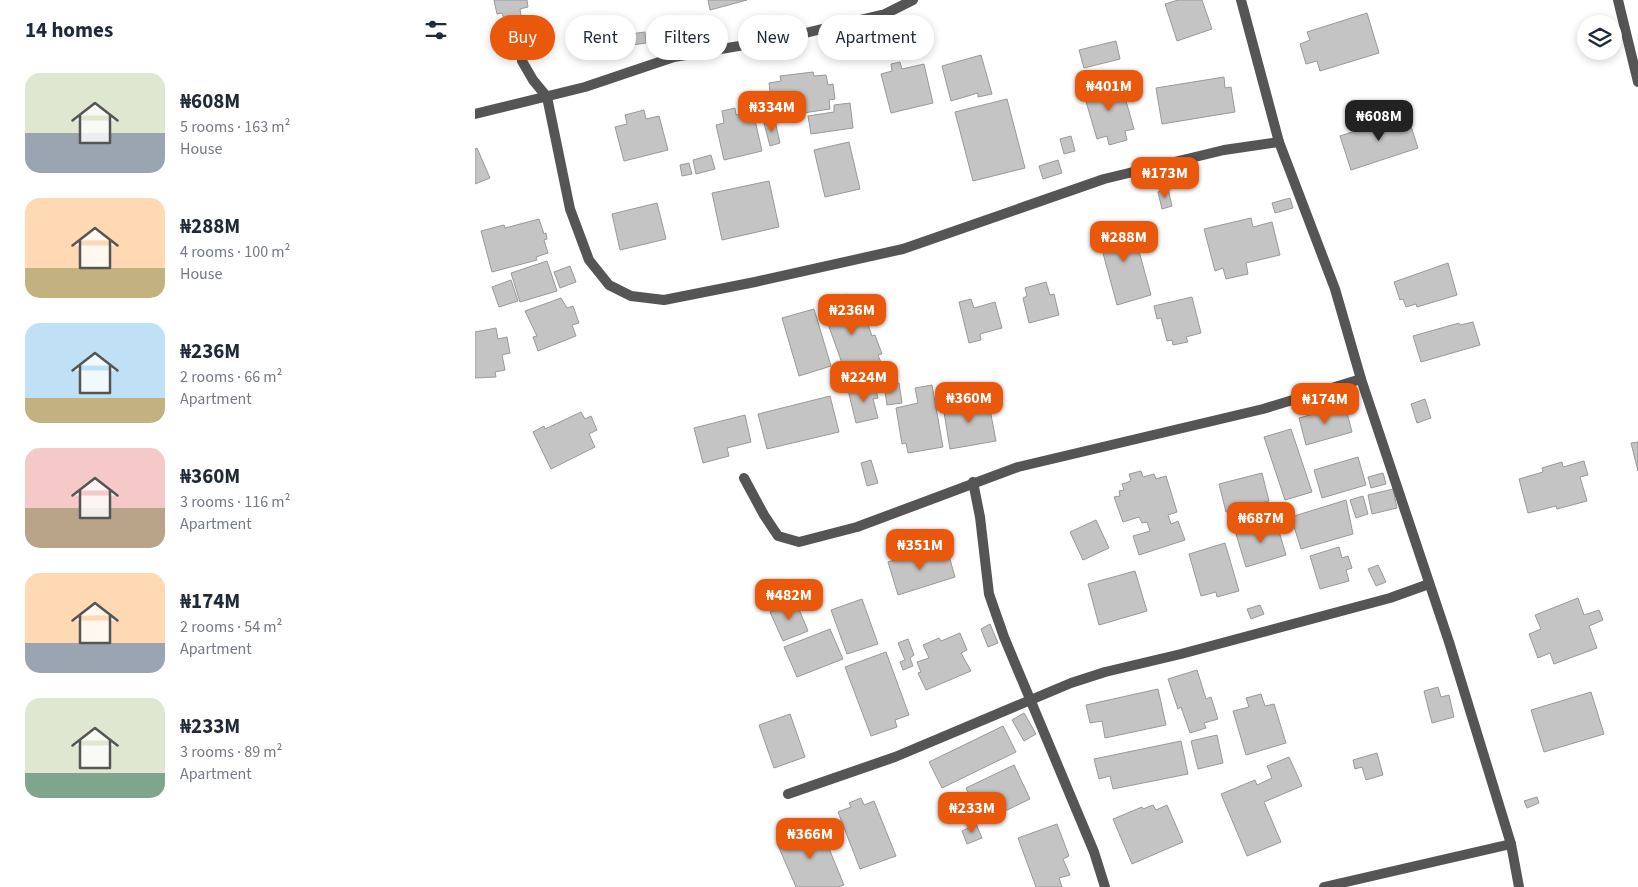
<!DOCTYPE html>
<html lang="en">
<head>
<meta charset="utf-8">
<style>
  body { margin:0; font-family:"Source Sans 3",sans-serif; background:#f6f6f7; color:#1f2937; height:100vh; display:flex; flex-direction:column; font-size:19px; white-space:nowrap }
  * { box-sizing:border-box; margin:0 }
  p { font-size:16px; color:#747a83 }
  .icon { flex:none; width:28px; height:28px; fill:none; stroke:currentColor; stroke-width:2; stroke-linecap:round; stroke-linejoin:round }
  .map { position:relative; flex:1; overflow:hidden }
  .panel { display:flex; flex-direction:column; background:#fff; width:475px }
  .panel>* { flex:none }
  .top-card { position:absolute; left:15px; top:15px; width:475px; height:45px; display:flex; gap:10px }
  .controls { position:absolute; left:1102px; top:15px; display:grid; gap:10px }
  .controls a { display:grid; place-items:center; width:45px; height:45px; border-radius:50%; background:#fff; box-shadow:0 2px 8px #0003; font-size:25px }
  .price { position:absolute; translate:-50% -42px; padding:0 11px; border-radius:10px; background:#ea580c; color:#fff; font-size:16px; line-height:32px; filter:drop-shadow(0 1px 2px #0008) }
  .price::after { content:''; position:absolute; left:50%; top:30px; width:15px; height:11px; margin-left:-8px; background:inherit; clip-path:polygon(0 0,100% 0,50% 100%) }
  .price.selected { background:#222; color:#fff }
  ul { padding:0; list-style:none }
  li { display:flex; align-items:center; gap:15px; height:125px; padding:0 25px }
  li span { display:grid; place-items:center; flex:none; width:140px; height:100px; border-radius:15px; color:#555 }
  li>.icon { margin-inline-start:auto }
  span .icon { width:60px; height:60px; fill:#fffc; stroke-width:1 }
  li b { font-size:21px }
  h2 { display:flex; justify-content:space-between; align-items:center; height:60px; padding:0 25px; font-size:21px }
  .tag { padding:0 18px; border-radius:22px; background:#fff; box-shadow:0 2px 8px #0003; font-size:18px; line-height:45px }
  .tag.selected { background:#ea580c; color:#fff }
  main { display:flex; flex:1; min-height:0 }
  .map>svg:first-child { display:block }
  .building { fill:#c4c4c4; stroke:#999 }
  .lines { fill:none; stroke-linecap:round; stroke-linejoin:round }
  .street { stroke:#555; stroke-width:10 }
</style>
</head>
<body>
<main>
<section class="panel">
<h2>14 homes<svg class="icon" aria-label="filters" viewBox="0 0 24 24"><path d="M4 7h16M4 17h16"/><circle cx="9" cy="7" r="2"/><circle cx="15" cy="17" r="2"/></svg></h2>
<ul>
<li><span style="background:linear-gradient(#dfe7d0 60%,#9aa5b1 0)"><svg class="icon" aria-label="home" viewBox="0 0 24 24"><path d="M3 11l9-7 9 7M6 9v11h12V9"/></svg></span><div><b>₦608M</b><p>5 rooms · 163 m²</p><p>House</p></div></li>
<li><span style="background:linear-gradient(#ffd9b3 70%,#c2b280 0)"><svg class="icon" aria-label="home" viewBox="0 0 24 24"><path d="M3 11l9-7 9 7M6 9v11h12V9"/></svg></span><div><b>₦288M</b><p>4 rooms · 100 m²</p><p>House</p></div></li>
<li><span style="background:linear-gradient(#bfe0f5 75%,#c2b280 0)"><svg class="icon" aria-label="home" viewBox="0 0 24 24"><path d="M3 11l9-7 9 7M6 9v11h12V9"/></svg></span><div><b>₦236M</b><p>2 rooms · 66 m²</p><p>Apartment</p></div></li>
<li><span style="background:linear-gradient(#f6c9c9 60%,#b9a48a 0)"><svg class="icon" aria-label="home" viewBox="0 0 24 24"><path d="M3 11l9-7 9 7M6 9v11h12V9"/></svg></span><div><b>₦360M</b><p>3 rooms · 116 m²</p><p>Apartment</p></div></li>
<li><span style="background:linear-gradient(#ffd9b3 70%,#9aa5b1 0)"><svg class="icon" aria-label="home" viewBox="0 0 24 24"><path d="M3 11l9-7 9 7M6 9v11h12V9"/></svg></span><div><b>₦174M</b><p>2 rooms · 54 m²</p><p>Apartment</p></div></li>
<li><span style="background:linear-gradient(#dfe7d0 75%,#7fa58c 0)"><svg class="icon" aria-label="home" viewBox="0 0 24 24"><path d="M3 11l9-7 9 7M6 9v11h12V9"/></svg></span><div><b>₦233M</b><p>3 rooms · 89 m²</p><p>Apartment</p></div></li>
</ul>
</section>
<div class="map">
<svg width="1163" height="887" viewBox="0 0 1163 887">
  <rect width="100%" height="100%" fill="#fff"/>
  <g class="building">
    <polygon points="19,0 52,0 53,7 45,9 46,16 29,19 27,13 22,14"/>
    <polygon points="233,0 272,0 235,10"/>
    <polygon points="703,0 727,0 737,29 702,41 690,4"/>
    <polygon points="892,13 904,53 845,71 842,61 831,64 825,44 835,40 832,32"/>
    <polygon points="170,32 171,43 157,45 155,34"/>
    <polygon points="641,41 645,59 609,68 604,50"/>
    <polygon points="506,55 517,94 503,97 503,93 476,101 467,66"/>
    <polygon points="425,62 427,69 449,64 458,103 416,113 406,74 417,71 416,64"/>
    <polygon points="338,72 339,76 351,75 353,85 358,84 360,99 354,100 355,109 301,117 299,106 293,107 291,93 295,92 294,83 306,81 305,76"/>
    <polygon points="749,77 750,88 756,87 760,112 687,124 681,88"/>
    <polygon points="645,80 659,129 650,131 652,140 634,145 632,136 622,139 608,91"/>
    <polygon points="532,99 550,168 498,181 480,112"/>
    <polygon points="375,103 378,128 336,134 333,116 359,112 359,105"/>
    <polygon points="260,108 261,115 278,111 287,151 249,160 241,125 249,123 247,111"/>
    <polygon points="169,110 171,119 184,116 193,150 149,161 140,127 152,124 150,115"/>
    <polygon points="932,114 943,148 876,170 865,136"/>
    <polygon points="300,121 305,143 295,146 289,123"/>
    <polygon points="596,136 600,151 589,154 585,139"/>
    <polygon points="374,142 385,189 350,197 339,150"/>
    <polygon points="2,148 15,178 0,184 0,149"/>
    <polygon points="236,155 240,169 221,174 218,160"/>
    <polygon points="583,160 587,173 568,179 564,166"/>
    <polygon points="214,163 217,174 207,176 205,165"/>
    <polygon points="294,181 304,227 247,240 237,193"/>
    <polygon points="693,189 697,206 687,209 683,192"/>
    <polygon points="815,198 818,208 800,213 797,203"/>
    <polygon points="182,203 191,239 145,250 137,214"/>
    <polygon points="776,218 778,227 797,222 805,255 771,263 773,274 751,279 748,268 740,271 729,229"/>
    <polygon points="64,219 69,234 71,233 72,239 69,240 73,253 61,257 62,260 17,272 6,231 29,225 30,228"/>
    <polygon points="656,222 676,295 642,305 622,231"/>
    <polygon points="72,261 82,291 45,302 36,273"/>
    <polygon points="973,263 982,295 942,307 941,304 931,307 928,299 925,300 919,282"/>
    <polygon points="95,266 101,282 85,288 79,272"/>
    <polygon points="36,280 43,301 24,307 17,287"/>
    <polygon points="571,282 575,295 579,294 584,315 554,323 548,298 552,296 550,288"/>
    <polygon points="372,294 375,302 384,299 397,336 400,335 407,354 403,355 407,365 372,377 348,310 355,308 353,300"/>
    <polygon points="717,297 726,333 711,337 713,342 698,345 697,340 692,341 686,318 682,319 679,306"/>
    <polygon points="86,298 92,308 98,306 104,323 97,325 101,336 63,351 58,337 62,336 50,311"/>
    <polygon points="496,299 499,308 520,302 527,328 505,334 506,340 494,343 484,302"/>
    <polygon points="339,309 356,366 324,376 307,318"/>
    <polygon points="998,322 1005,345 946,362 938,336 984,323 985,325"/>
    <polygon points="21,328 23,339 32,337 35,353 27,355 30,370 20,372 21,377 0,378 0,332"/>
    <polygon points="424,383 427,403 412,405 409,385"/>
    <polygon points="399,384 403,398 398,399 403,418 381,423 373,390"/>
    <polygon points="457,385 468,447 433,453 431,443 427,444 421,408 443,403 440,388"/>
    <polygon points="355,396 364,432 292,449 283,414"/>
    <polygon points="513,399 521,441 475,449 468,406"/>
    <polygon points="950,399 956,418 942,423 936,404"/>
    <polygon points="870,405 877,432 831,445 824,418"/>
    <polygon points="106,412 110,419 116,416 122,430 114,434 120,447 76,469 58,432 69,426 70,429"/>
    <polygon points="270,415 276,442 252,448 254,456 228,463 219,428"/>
    <polygon points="816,429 837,492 810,500 789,437"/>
    <polygon points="1163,442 1163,471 1156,443"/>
    <polygon points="883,457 891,485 847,498 839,470"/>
    <polygon points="396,460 403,483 392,486 386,463"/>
    <polygon points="1109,461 1113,475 1105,477 1112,501 1082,509 1081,506 1053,513 1044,479 1068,472 1067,468 1087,462 1088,467"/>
    <polygon points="666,471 668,477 679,474 681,479 691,476 702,512 693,515 696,524 703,521 710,540 664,555 658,536 675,531 672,522 667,523 664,517 648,522 639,497 645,496 644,491 649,490 647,484 656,481 654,474"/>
    <polygon points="787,473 794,501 751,512 744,484"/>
    <polygon points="908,473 911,484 896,488 893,477"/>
    <polygon points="918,489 922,508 897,514 893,495"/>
    <polygon points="888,496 893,514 881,518 875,500"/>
    <polygon points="871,500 878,534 826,549 816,517"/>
    <polygon points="812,511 815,521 809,523 806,513"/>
    <polygon points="800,518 811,555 771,567 761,534 790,526 789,521"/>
    <polygon points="621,520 634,548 608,560 595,532"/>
    <polygon points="750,543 764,591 742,597 741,592 726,596 714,554"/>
    <polygon points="864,547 867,558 873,556 877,568 871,570 874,581 845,589 835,556"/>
    <polygon points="452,550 454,556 466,553 467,558 474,556 480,577 423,595 413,562"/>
    <polygon points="903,565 911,582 901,586 893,569"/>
    <polygon points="660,571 672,611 624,625 613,584"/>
    <polygon points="1103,598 1109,615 1124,610 1128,620 1114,626 1122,648 1079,664 1075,653 1063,658 1054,634 1066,629 1060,615"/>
    <polygon points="387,599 403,644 372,654 356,610"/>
    <polygon points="321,602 333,631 308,641 295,612"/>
    <polygon points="785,605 789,614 776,619 772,609"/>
    <polygon points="515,624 523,643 513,647 506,629"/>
    <polygon points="355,629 368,659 322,677 309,647"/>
    <polygon points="485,633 492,650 486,653 496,671 451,690 443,673 446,672 442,662 454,658 448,645 464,638 466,641"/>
    <polygon points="433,639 439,655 435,658 438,666 428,670 425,662 430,660 423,643"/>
    <polygon points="411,652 434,715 420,720 422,727 396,736 370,667"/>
    <polygon points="722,670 731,699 736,697 743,719 729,723 731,728 715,733 706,707 703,709 693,679"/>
    <polygon points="963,687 966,697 974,695 979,717 957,723 949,691"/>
    <polygon points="683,689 691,725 630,738 627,721 615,723 611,705"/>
    <polygon points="1116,692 1129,734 1069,752 1056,710"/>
    <polygon points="786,694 790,706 799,704 811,743 771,755 758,711 774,707 771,698"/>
    <polygon points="549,713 561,734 549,741 537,720"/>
    <polygon points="315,714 330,757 299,768 284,725"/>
    <polygon points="528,726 541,752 467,788 454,762"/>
    <polygon points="742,735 748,763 723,769 716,741"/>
    <polygon points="706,741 713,774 638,789 635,776 624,779 619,759"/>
    <polygon points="902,753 908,775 891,780 887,767 880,769 878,760"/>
    <polygon points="814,757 827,786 789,802 806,842 772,856 746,794 780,780 782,785 797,778 792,766"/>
    <polygon points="539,765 555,799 507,822 491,788"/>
    <polygon points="1062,797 1064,803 1052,808 1049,801"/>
    <polygon points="386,798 389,805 399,801 421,856 385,869 363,812 376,807 374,803"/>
    <polygon points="678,805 681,810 692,805 708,842 657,864 638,819 667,807 668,809"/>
    <polygon points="331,824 335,834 346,829 369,885 363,887 321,887 302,843 319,836 316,830"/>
    <polygon points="501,824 507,838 492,844 487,831"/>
    <polygon points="582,824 594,856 588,859 595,875 584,878 587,887 561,887 543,838"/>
  </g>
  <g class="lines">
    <g class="street">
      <polyline points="766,0 804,142 860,289 886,379 974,642 1036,844 1044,887"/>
      <polyline points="1143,0 1163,82"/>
      <polyline points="43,23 47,61 58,80 72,97 95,209 114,260 134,285 156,296 189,300 280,282 428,249 629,179 749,150 804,142"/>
      <polyline points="0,114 110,87 199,57 305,39 410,14 438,0"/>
      <polyline points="269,478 289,515 303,536 324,542 382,527 543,467 788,409 886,379"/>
      <polyline points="498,482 505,517 514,594 529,637 619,852 630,887"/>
      <polyline points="313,794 420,757 596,683 630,672 706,654 915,598 954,584"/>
      <polyline points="849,887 1036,844"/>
    </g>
  </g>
</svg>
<div class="controls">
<a><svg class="icon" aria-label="layers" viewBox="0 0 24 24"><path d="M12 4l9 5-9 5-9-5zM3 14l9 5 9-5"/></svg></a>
</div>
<b class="price" style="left:634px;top:112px">₦401M</b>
<b class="price" style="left:297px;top:133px">₦334M</b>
<b class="price selected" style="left:904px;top:142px">₦608M</b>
<b class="price" style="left:690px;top:199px">₦173M</b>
<b class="price" style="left:649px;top:263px">₦288M</b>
<b class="price" style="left:377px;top:336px">₦236M</b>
<b class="price" style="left:389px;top:403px">₦224M</b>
<b class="price" style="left:494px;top:424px">₦360M</b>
<b class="price" style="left:850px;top:425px">₦174M</b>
<b class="price" style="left:786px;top:544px">₦687M</b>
<b class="price" style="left:445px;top:571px">₦351M</b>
<b class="price" style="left:314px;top:621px">₦482M</b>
<b class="price" style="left:497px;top:834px">₦233M</b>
<b class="price" style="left:335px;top:860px">₦366M</b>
<div class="top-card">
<a class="tag selected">Buy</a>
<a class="tag">Rent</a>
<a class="tag">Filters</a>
<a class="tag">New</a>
<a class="tag">Apartment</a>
</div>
</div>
</main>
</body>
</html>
